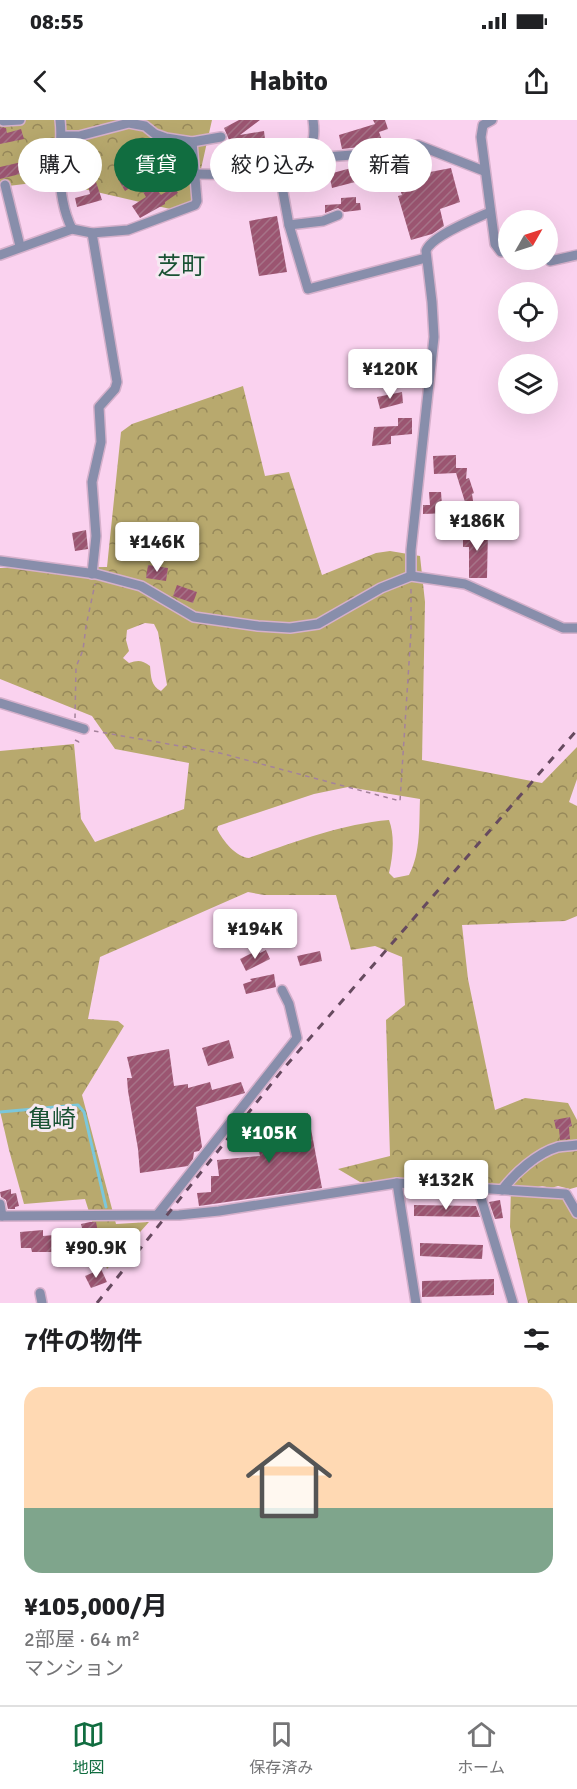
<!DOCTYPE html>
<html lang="ja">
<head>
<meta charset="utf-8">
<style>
  body { margin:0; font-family:Signika,"Noto Sans JP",sans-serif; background:#f2f2f2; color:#202124; height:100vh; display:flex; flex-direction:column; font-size:22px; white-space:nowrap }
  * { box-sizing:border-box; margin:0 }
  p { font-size:20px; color:#757577 }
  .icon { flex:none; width:33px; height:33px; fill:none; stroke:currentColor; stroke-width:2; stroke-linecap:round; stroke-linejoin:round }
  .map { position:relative; height:1183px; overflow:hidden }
  .panel { display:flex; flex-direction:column; background:#fff; flex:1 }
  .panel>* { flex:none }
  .banner { position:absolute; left:18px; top:18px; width:542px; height:54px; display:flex; gap:12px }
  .needle { width:39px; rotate:51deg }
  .buttons { position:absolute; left:498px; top:90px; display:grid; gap:12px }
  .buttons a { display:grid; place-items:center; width:60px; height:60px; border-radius:50%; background:#fff; box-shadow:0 6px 24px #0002; font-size:30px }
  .price { position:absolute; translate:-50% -51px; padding:0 14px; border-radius:6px; background:#fff; color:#222; font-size:20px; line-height:39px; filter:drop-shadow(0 2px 3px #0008) }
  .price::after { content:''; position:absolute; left:50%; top:36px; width:18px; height:14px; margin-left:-9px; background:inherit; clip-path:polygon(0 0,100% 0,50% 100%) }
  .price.active { background:#116d40; color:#fff }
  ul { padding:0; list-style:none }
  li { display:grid; align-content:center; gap:12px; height:318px; padding:0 24px }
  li+li { border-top:2px solid #e0e0e0 }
  li span { display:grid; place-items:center; height:186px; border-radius:18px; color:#555 }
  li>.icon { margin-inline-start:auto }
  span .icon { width:108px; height:108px; fill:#fffc; stroke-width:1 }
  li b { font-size:26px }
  h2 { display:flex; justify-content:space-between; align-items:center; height:72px; padding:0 24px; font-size:26px }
  .tag { padding:0 21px; border-radius:27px; background:#fff; box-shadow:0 6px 24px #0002; font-size:21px; line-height:54px }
  .tag.active { background:#116d40; color:#fff }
  .status { display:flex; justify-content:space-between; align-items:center; height:42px; padding:0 30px; background:#fff; direction:ltr }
  .status svg { height:16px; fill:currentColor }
  header { display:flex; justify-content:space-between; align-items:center; height:78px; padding:0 24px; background:#fff; font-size:27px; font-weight:700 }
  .tabs { display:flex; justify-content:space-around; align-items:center; height:84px; border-top:2px solid #e0e0e0; background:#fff; font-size:16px; color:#757577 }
  .tabs a { display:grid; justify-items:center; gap:3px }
  .tabs .active { color:#116d40 }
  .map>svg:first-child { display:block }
  .forest { fill:url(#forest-crowns); fill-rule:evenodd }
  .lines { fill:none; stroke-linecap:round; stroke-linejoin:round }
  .stream { stroke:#7bc7db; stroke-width:3 }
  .building { fill:url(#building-hatch) }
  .street-casing { stroke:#d5b0cb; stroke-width:12 }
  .path { stroke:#a4829b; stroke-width:1.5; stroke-dasharray:4.5 4.5; stroke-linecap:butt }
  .street { stroke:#888eab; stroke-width:9 }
  .rail { stroke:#664a5f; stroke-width:3; stroke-dasharray:8 8; stroke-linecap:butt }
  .labels { text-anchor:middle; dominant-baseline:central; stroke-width:6; stroke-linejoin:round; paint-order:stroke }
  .neighbourhood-label { font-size:24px; fill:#195233; stroke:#f6e9f2 }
</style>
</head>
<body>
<div class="status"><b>08:55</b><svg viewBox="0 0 49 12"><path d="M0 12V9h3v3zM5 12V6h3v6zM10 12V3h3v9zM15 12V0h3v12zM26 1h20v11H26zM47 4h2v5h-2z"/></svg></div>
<header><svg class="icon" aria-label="back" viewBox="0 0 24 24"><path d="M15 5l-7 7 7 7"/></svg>Habito<svg class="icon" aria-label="share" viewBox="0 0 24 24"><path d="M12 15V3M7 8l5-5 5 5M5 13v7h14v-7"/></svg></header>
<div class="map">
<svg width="577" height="1183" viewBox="0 0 577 1183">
  <defs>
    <pattern id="forest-crowns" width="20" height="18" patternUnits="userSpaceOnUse" patternTransform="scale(1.5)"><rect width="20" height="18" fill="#b8a96e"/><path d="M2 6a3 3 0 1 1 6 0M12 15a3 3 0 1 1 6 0" fill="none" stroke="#96885a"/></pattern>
    <pattern id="building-hatch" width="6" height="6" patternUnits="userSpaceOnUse" patternTransform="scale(1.5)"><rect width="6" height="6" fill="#9b5571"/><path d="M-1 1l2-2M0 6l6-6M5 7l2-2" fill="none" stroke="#a67388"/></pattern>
  </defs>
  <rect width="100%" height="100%" fill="#fad2ef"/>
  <g class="forest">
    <polygon points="0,0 212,0 194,80 179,91 49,61 0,67"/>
    <path d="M243,266L265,356L289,352L322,455L376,433L390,431L420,436L425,482L422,640L542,663L577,627V659L569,682L577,686V796L565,801L462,805L468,859L495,990L525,978L568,983L577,1000V1067L570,1069L558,1066L551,1068L542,1066L533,1068V1073L540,1077L562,1075L577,1091V1183H528L510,1107L511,1065L360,1062L338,1049L390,1036L386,900L405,885L402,837L375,826L351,830L336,775H264L248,772L100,837L88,899L118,901L124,906L82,975L116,1104L149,1102L107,1149L85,1079L24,1084L9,1030L0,991V631L74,624L81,699L95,722L184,689L189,643L115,629L92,596L0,559V448L107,447L121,312L132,304ZM145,503L154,504L158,512L167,565L161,571C151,566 151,557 150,546C142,540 138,540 129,543L123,538L129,531L126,520L127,510ZM348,667L420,679C419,703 421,733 409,755L394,758L389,753C393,736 395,716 389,700C342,704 294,722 249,738C236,737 223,721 217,709L218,706L314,674Z"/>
  </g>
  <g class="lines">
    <polyline class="stream" points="0,992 78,985 84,992 106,1087"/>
  </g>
  <g class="building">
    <polygon points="239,0 260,0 240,15 264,11 266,27 279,20 285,31 269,40 259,24 246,26 251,44 236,48 233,35 235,34 224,8"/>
    <polygon points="373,0 385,0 388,9 379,12 382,20 378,21 377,25 342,29 339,15 375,4"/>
    <polygon points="0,7 6,8 7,13 21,9 24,19 0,24"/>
    <polygon points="170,28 175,36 147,55 161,75 174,67 178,73 165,82 165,84 140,98 132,86 146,77 138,63 125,71 118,59 141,45 142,47"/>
    <polygon points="422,34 430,52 451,48 460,82 440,89 444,106 432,114 411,120 398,76 402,75 392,48"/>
    <polygon points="26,41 28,52 0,59 0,47"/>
    <polygon points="355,47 359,61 332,68 329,54"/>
    <polygon points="96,62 102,80 77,87 75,78 90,74 88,65"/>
    <polygon points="356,77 356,83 360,83 361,90 344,92 338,88 325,93 325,85 341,84 341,78"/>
    <polygon points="277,96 287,152 259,156 249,101"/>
    <polygon points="402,272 403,283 380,289 377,277"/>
    <polygon points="398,298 412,298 412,314 391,316 391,324 372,326 374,307 398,306"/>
    <polygon points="456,335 456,348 467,348 466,359 469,358 474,373 472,374 475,394 451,397 451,393 423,394 423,385 430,385 429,372 441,372 442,385 465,382 456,353 434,354 433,336"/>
    <polygon points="86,410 88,429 75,431 72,413"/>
    <polygon points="463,410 488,411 487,458 469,458 469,427 463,427"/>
    <polygon points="148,445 168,448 166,461 146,458"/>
    <polygon points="177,465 197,472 193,483 173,476"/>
    <polygon points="258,830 260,833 266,830 270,839 246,851 240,839"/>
    <polygon points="320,831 322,841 300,846 297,836"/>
    <polygon points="274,854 276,867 246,874 243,864 252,861 250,859"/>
    <polygon points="229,920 234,938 208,946 202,928"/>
    <polygon points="169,929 174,966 188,964 188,968 210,962 212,970 241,962 245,973 196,987 202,1027 199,1031 194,1032 193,1039 188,1046 140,1053 138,1029 128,971 127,958 132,958 127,937"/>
    <polygon points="308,993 322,1068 199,1086 197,1073 211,1072 211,1056 219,1056 217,1040 260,1036 253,1003"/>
    <polygon points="570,997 572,1006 569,1007 570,1019 560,1020 559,1009 556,1009 554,1000"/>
    <polygon points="11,1069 11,1074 16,1073 19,1086 15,1087 15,1089 8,1089 6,1080 1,1077 0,1072"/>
    <polygon points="500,1080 503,1098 495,1099 489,1082"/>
    <polygon points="414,1085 476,1086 480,1097 414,1096"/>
    <polygon points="90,1102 96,1102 98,1112 95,1112 98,1126 87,1128 81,1104"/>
    <polygon points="43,1110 43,1116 54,1115 54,1132 32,1132 31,1128 21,1128 20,1112"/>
    <polygon points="420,1123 483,1125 482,1139 420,1136"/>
    <polygon points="101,1149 107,1162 91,1168 85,1156"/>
    <polygon points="494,1159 494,1175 422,1177 422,1161"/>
  </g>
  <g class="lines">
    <defs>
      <g id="street">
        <path d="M60,0C62,14 60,25 60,38C59,63 61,87 72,109"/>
        <path d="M313,0C318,33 303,33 279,50L289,105L308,169L426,138"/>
        <polyline points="492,0 483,5 481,17 495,124 501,132 508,131"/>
        <polyline points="3,1 20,0"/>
        <polyline points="62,16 79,16 129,3 145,6 155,14 166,18 192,22 221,17"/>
        <polyline points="196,54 244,55 279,50 326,37 378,33 418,25 484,51"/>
        <polyline points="5,65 20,126"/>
        <polyline points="289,105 323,101 338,95"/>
        <polyline points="0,135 72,109 92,113 128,110 195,85 197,81 192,22"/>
        <polyline points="548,138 550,141 577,135"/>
        <polyline points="0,441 96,454 141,466 194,497 258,506 290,508 318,504 381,468 411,456 465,464 563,508 577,508"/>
        <polyline points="92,454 96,416 92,362 101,322 99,287 115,269 117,262 92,113"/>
        <path d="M411,456V430L434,217L432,182L426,131C431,116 475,99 490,92"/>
        <polyline points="0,583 84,609"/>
        <polyline points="397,1063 416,1183"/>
        <polyline points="478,1068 513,1183"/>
        <path d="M502,1070C515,1053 537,1033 558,1027C564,1026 571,1026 577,1025"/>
        <polyline points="0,1084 2,1096"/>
        <polyline points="158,1094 297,918 289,884 282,870"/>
        <polyline points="0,1096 179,1095 219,1091 397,1063 566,1074 577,1093"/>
        <polyline points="40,1173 42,1183"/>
      </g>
    </defs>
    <use href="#street" class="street-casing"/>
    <g class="path">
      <polyline points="75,598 76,547 83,530 86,506 95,464"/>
      <polyline points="94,611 220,633 400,681 411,512 411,466"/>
      <polyline points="75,620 79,622 81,618"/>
    </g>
    <use href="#street" class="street"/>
    <polyline class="rail" points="97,1183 284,948 577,610"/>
  </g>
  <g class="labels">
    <g class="neighbourhood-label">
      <text x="181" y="146">芝町</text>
      <text x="52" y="999">亀崎</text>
    </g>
  </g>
</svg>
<div class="buttons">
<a><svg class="needle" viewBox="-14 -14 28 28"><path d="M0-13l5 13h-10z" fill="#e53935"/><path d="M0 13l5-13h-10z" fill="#757577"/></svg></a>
<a><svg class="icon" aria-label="locate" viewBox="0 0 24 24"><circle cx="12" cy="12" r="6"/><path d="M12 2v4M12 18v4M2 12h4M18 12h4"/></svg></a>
<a><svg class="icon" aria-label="layers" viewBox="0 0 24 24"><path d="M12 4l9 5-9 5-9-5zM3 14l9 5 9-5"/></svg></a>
</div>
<b class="price" style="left:390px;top:280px">¥120K</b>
<b class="price" style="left:477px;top:432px">¥186K</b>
<b class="price" style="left:157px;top:453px">¥146K</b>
<b class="price" style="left:255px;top:840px">¥194K</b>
<b class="price active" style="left:269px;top:1044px">¥105K</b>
<b class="price" style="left:446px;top:1091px">¥132K</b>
<b class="price" style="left:96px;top:1159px">¥90.9K</b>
<div class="banner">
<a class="tag">購入</a>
<a class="tag active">賃貸</a>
<a class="tag">絞り込み</a>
<a class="tag">新着</a>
</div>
</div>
<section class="panel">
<h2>7件の物件<svg class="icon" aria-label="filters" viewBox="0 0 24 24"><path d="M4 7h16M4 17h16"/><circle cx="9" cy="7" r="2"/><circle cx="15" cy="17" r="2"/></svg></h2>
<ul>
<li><span style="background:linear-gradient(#ffd9b3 65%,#7fa58c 0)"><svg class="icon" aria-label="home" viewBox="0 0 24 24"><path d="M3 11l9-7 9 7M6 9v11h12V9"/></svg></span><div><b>¥105,000/月</b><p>2部屋 · 64 m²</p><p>マンション</p></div></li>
</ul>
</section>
<nav class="tabs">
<a class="active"><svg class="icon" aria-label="map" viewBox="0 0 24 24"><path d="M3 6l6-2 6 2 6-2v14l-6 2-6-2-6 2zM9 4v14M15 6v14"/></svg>地図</a>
<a><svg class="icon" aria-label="saved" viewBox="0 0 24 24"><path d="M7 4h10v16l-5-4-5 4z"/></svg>保存済み</a>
<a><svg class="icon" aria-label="home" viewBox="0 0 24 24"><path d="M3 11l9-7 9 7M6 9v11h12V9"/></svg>ホーム</a>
</nav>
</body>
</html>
